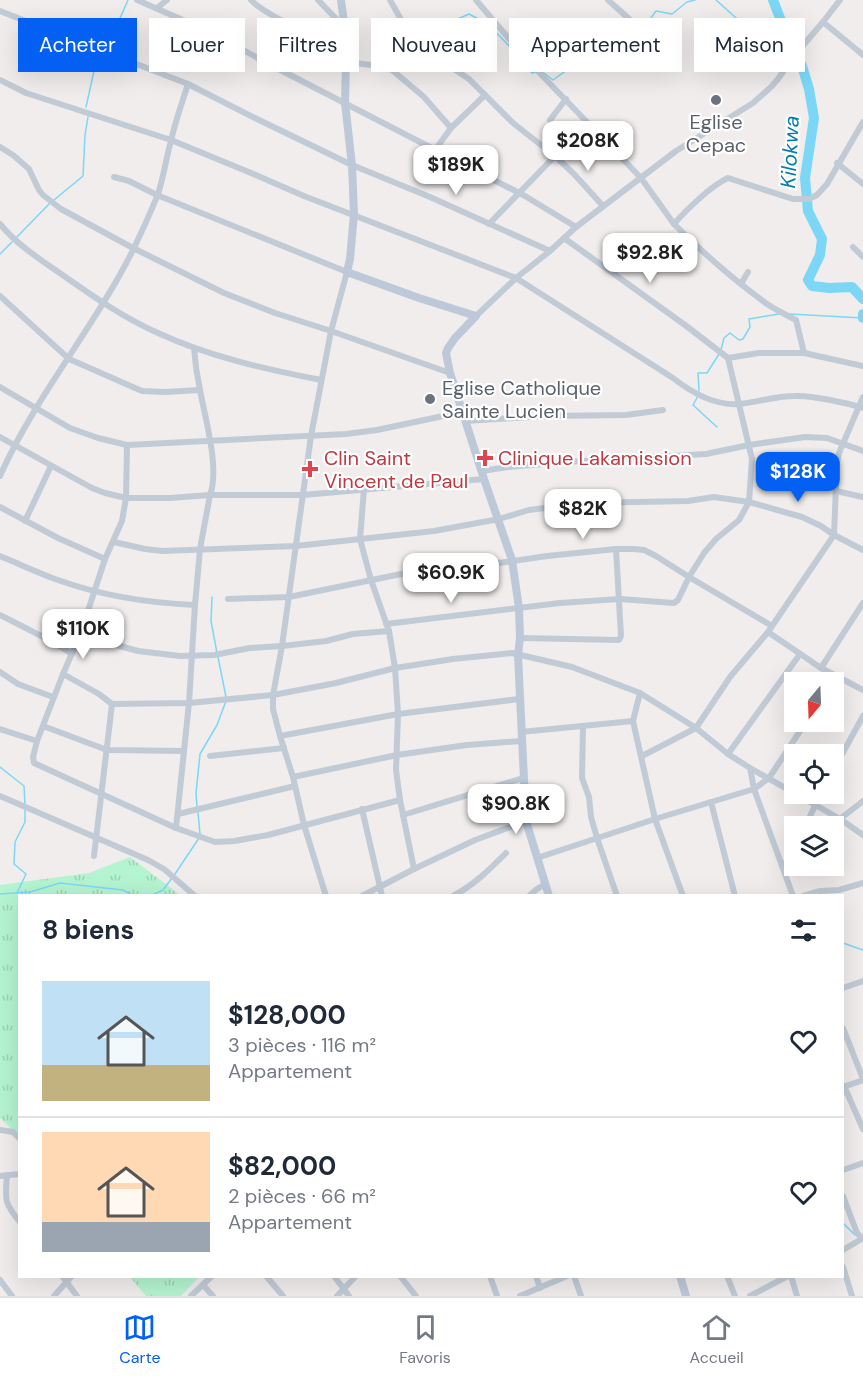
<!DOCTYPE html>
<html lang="fr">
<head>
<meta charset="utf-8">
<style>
  body { margin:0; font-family:"DM Sans",sans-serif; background:#f6f6f7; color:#1f2937; height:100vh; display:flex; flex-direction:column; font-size:22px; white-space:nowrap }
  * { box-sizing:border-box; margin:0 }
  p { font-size:20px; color:#747a83 }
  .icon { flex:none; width:33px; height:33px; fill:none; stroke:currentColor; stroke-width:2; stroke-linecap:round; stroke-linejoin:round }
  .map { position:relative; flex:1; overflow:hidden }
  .panel { position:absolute; left:18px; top:894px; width:826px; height:384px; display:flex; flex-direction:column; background:#fff; border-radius:0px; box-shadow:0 6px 24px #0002 }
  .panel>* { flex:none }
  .top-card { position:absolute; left:18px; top:18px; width:828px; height:54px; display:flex; gap:12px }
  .needle { width:39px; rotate:199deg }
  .buttons { position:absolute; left:784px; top:672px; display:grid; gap:12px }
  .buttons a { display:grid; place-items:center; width:60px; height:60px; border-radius:0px; background:#fff; box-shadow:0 6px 24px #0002; font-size:30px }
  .price { position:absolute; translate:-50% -51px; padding:0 14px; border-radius:12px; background:#fff; color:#222; font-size:20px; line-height:39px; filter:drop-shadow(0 2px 3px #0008) }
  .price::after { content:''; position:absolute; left:50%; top:36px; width:18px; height:14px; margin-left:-9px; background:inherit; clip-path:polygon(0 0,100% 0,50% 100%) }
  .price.current { background:#0360f3; color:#fff }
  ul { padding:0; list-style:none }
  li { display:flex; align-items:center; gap:18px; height:150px; padding:0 24px }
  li+li { border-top:2px solid #e0e1e3 }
  li span { display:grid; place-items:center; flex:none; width:168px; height:120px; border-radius:0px; color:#555 }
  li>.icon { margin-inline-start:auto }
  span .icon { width:72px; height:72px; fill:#fffc; stroke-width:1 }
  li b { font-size:26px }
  h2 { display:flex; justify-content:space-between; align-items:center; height:72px; padding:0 24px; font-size:26px }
  .pill { padding:0 21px; border-radius:0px; background:#fff; box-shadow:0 6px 24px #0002; font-size:21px; line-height:54px }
  .pill.current { background:#0360f3; color:#fff }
  .menu { display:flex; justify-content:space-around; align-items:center; height:84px; border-top:2px solid #e0e1e3; background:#fff; font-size:16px; color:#747a83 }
  .menu a { display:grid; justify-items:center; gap:3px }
  .menu .current { color:#0360f3 }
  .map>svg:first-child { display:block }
  .grass { fill:url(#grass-tufts) }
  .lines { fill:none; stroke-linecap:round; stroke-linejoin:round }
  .stream { stroke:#7cd7f6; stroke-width:1.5 }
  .river { stroke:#7cd7f6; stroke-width:10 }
  .street { stroke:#c1cbd6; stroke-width:6 }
  .secondary { stroke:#bdc9d9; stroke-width:8 }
  .worship-dot { fill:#6b7280; stroke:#fff; stroke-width:2 }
  .health-dot { fill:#e0444e; stroke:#fff; stroke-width:2 }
  .labels { text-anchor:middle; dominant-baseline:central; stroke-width:4.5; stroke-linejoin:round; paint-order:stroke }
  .worship-label { font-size:20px; fill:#5b616d; stroke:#fff }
  .health-label { font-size:20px; fill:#be3a42; stroke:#fff; text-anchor:start }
  .water-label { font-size:21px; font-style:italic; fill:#017eaa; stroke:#fff }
</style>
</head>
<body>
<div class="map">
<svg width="863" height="1296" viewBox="0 0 863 1296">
  <defs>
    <pattern id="grass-tufts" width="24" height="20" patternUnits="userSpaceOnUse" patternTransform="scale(1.5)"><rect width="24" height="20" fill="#b5f4d0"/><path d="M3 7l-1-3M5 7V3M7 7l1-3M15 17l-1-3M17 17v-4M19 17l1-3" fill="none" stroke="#9dd3b5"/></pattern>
  </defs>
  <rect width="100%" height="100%" fill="#f0edec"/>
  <g class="grass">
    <polygon points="130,857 180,895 20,896 19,1136 0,1118 0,885 89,873"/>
    <polygon points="130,1277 199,1277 181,1296 146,1296"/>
  </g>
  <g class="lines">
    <g class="stream">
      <polyline points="716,0 735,17 764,38 788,39"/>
      <polyline points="417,43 451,22 469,14 488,24 515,52 532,73 536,72"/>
      <polyline points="107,48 128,0"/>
      <polyline points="541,71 553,80 578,62 601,56 631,40 639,28 645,26 656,11 672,14 687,2 695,0"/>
      <polyline points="86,107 96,62 99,55"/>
      <polyline points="54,200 83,176 85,135 88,117"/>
      <polyline points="16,238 50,203"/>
      <polyline points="0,254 12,242"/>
      <polyline points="790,314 863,318"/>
      <polyline points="721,350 724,338 730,333 739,340 743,339 750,327 749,319 779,314"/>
      <polyline points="699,391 698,373 707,373 719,354"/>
      <polyline points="698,396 693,405 717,427"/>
      <polyline points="212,597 211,621 217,653"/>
      <polyline points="218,657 226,697"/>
      <polyline points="0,767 24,786 25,805"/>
      <polyline points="197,807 196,793 200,754 217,725 226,701"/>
      <polyline points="198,812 200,834"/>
      <polyline points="175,874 199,838"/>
      <polyline points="17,893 26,874 14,864 15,842 25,822 25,810"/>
      <polyline points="0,894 30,892 60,883 123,890 134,896"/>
      <polyline points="150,896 163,890 172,878"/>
      <polyline points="843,943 863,950"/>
      <polyline points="843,1223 855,1235"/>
    </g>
    <g class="river">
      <polyline points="773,0 788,39 802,66 809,89 814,118 805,178 808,211 822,239 820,255 808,280 812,286 829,288 852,287 863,299"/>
      <polyline points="863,314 863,318"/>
    </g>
    <g class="street">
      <polyline points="137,0 215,34 261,60 525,196 576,227"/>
      <path d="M251,0C263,13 307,34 324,39C331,40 338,41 344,42"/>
      <polyline points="318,0 345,28"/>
      <polyline points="390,0 417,48 433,59 454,69 469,79 513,123 555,156 577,134 589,125"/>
      <path d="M476,0L528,61L641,178L674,224C686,210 712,185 728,178L793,199H809L817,195L827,184L863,122"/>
      <polyline points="608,0 636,25"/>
      <polyline points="157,8 167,0"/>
      <polyline points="0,11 188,84 257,119 352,165 430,197 550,251"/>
      <polyline points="823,22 863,55"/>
      <polyline points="346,62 380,66 392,70 424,97 451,128 435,150"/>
      <path d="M0,80L26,93L171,140L251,173L304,196L516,278L673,378C692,393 715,406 740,404C758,402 776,396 795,396C811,395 847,403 863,408"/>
      <polyline points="550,120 566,99"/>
      <polyline points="451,128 485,95"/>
      <polyline points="0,147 13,155 29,169 39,190 43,195 61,209 133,248 224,293 275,313 331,331 450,373"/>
      <polyline points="837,163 863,184"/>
      <polyline points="114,177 129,181 157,195 347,272 331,331 311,436 282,646 273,695 273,709 280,736 293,777 304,825 326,896"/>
      <path d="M0,224C17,245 41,260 64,276C94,297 124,318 158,333C210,357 265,369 321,380"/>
      <polyline points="489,224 555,156 574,174 603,206"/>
      <path d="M674,224C703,253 734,280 767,304C776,310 786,315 796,320L804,353"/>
      <polyline points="853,247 863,257"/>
      <polyline points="741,284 748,272"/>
      <polyline points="0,296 69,359 142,391 165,392 200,390"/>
      <polyline points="476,316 516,278 550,251 576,227 676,151 753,103 771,87 778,79 794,56 823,22 840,0"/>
      <polyline points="728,358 759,353 804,353 863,366"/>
      <polyline points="0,387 70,428 98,438 127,445 346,434 377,430 462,412"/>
      <polyline points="465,421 548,416 626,415 663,410"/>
      <polyline points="0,437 92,488 105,493 126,498 170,498 210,495 303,495 484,479"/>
      <polyline points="127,445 126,498 122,521 105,559 80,635 63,674 37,741 33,757 34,763 176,828 215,842 234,841 268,835 400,800"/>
      <polyline points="482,471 508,467 567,462 706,454 749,445 805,437 827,438 863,451"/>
      <path d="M0,476C36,395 95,327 134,248C142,231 151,212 158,194C164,176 166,158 171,141C175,122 182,103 188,84"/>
      <polyline points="364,489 360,539 371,580 389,631 395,668 398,714 396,770 400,800 414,869"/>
      <polyline points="836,491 863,497"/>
      <polyline points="0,507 58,538 105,559"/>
      <polyline points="25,521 51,466"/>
      <polyline points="114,542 145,549 162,551 296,546 434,531 499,519 529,510 584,503 688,501 714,497 749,502 802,517 821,526 834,535 863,550"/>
      <path d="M0,556C20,564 40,574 61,581C103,596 150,603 195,605"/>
      <polyline points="228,599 289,597 401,574 451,570 547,556 616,549 634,549 644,550 656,556 689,577 772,626"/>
      <polyline points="0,615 53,642 72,654"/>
      <polyline points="386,624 560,603 620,599 674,603 678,600 689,577 704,553 716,539 739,520 749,502 752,459 728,358 685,325 564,238"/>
      <polyline points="768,632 821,668 863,690"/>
      <polyline points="80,635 138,651 180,656 214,655 250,648 282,646 326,641 353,634 389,631"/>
      <polyline points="520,638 619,640 621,636 616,549"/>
      <polyline points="821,668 863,603"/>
      <polyline points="0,672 18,684 53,697"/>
      <polyline points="63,674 99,694 112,704 189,703 273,695 336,683 395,668 453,659 512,653 572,667 640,693 696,728 728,754 750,768 840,819 863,835"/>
      <polyline points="640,693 633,721 635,730 655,819 683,896"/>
      <polyline points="43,726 107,750 183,751"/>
      <polyline points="583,726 582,778 589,797 591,817 597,838 617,896"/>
      <polyline points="0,729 37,741"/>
      <polyline points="521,732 633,721"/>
      <polyline points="280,736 398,714 519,699"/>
      <polyline points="728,754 800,654"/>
      <polyline points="210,756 284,748"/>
      <polyline points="642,756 696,728 730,677 768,632 834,535 837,462 839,453 863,397"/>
      <polyline points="750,768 754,789 793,896"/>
      <polyline points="834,769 863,716"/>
      <polyline points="293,777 397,755 467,745 521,741"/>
      <polyline points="0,796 148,860 164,869 195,896"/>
      <polyline points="711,802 735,896"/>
      <polyline points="362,809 382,896"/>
      <polyline points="178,814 295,786"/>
      <polyline points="403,815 523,778"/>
      <polyline points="840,819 863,801"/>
      <polyline points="805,826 821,794"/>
      <path d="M176,828L189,703L195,605L200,549L210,495C220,468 205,418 200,390C197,376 195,362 194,348"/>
      <polyline points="94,856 112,704"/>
      <polyline points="537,858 655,819 754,789 769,778 806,722"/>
      <polyline points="783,866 795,850"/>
      <polyline points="362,896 414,869 475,840 526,821"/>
      <path d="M453,896C474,885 490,869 506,853"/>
      <polyline points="529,896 537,889 545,884"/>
      <polyline points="803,896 820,891 839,890 863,883"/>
      <polyline points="843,988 863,981"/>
      <polyline points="843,1028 863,1079"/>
      <polyline points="844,1086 863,1129"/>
      <polyline points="843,1087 863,1080"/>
      <polyline points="0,1130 13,1132 20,1139"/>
      <polyline points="843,1170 863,1163"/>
      <path d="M7,1175C5,1200 4,1203 20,1222"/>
      <polyline points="0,1176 20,1174"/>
      <polyline points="843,1196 857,1233 862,1238"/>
      <polyline points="843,1250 863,1238"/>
      <polyline points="843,1267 852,1296"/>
      <polyline points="62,1276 77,1296"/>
      <polyline points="266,1276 283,1296"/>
      <polyline points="334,1276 349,1296"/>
      <polyline points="400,1276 416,1296"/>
      <polyline points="490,1276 497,1296"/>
      <polyline points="536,1276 540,1288"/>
      <polyline points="574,1276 581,1296"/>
      <polyline points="727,1276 735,1296"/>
      <polyline points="791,1276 797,1296"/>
      <polyline points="0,1280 12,1296"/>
      <polyline points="203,1285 213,1296"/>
      <polyline points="54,1296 72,1276"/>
      <polyline points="191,1296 212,1276"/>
      <polyline points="337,1296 356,1276"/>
      <polyline points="520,1296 567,1276"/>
      <polyline points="750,1296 788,1276"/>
    </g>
    <g class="secondary">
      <polyline points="341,0 345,29 344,42 346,62 345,103 352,165 354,214 350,259 347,272 419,298 476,316 455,338 448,348 446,353 450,373 484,479 512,560 519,608 520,638 518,655 526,821 549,896"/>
      <polyline points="680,1276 686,1296"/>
    </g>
  </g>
  <g class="worship-dot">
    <circle cx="716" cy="100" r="6"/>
    <circle cx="430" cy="399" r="6"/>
  </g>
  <g class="health-dot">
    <path d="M482 449h6v6h6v6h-6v6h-6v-6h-6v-6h6z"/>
    <path d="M307 460h6v6h6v6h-6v6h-6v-6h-6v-6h6z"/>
  </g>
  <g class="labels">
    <g class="worship-label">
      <text x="716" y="122">Eglise<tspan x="716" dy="23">Cepac</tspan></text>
      <text x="442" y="388" text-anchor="start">Eglise Catholique<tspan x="442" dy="23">Sainte Lucien</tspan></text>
    </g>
    <g class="health-label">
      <text x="324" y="458">Clin Saint<tspan x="324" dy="23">Vincent de Paul</tspan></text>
      <text x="498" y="458">Clinique Lakamission</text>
    </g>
    <g class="water-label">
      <text transform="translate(790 152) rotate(-87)">Kilokwa</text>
    </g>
  </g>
</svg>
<div class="buttons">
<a><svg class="needle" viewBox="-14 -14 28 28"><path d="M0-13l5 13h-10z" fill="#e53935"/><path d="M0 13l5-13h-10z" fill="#747a83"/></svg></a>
<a><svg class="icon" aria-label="locate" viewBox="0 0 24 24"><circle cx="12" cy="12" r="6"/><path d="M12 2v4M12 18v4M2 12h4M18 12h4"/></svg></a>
<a><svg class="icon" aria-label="layers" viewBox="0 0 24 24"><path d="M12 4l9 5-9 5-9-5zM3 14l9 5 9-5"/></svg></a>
</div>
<b class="price" style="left:588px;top:172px">$208K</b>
<b class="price" style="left:456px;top:196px">$189K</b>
<b class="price" style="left:650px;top:284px">$92.8K</b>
<b class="price current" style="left:798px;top:503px">$128K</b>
<b class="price" style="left:583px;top:540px">$82K</b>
<b class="price" style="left:451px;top:604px">$60.9K</b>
<b class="price" style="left:83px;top:660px">$110K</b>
<b class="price" style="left:516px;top:835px">$90.8K</b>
<div class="top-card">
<a class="pill current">Acheter</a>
<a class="pill">Louer</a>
<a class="pill">Filtres</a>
<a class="pill">Nouveau</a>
<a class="pill">Appartement</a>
<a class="pill">Maison</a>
</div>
<section class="panel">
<h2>8 biens<svg class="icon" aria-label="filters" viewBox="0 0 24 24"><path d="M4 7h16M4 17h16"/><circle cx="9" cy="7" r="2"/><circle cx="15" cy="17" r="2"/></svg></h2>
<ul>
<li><span style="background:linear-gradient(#bfe0f5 70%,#c2b280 0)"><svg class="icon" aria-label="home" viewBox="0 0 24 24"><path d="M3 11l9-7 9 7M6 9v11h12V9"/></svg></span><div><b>$128,000</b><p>3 pièces · 116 m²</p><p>Appartement</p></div><svg class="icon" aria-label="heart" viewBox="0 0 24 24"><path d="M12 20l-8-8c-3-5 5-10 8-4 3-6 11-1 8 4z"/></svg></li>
<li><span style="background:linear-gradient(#ffd9b3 75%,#9aa5b1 0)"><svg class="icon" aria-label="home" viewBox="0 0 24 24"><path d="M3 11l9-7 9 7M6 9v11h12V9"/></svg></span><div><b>$82,000</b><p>2 pièces · 66 m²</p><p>Appartement</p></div><svg class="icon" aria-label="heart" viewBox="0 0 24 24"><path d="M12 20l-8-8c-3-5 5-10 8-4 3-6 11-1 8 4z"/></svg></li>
</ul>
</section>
</div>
<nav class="menu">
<a class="current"><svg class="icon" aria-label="map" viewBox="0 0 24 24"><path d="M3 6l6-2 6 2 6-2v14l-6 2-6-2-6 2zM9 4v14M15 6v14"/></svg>Carte</a>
<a><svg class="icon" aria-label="saved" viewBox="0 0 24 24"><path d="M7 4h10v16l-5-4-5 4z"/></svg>Favoris</a>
<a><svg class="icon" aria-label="home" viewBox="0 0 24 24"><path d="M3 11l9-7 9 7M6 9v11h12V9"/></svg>Accueil</a>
</nav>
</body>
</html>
